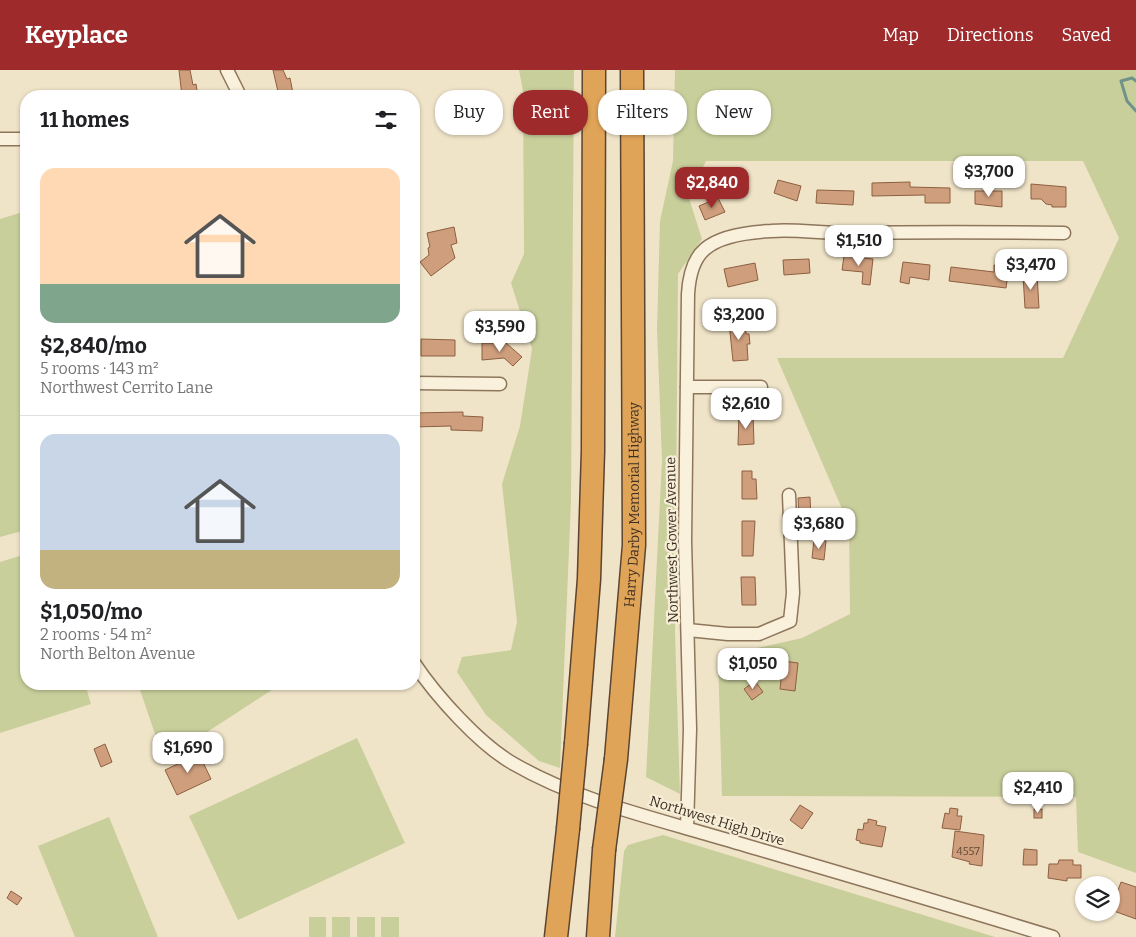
<!DOCTYPE html>
<html lang="en">
<head>
<meta charset="utf-8">
<style>
  body { margin:0; font-family:Bitter,serif; background:#f6f6f6; color:#202124; height:100vh; display:flex; flex-direction:column; font-size:19px; white-space:nowrap }
  * { box-sizing:border-box; margin:0 }
  p { font-size:16px; color:#757577 }
  .icon { flex:none; width:28px; height:28px; fill:none; stroke:currentColor; stroke-width:2; stroke-linecap:round; stroke-linejoin:round }
  .map { position:relative; flex:1; overflow:hidden }
  .details { position:absolute; left:20px; top:20px; width:400px; height:600px; display:flex; flex-direction:column; background:#fff; border-radius:20px; box-shadow:0 1px 4px #0004 }
  .details>* { flex:none }
  .top-card { position:absolute; left:435px; top:20px; width:475px; height:45px; display:flex; gap:10px }
  .fabs { position:absolute; left:1075px; top:806px; display:grid; gap:10px }
  .fabs a { display:grid; place-items:center; width:45px; height:45px; border-radius:50%; background:#fff; box-shadow:0 1px 4px #0004; font-size:25px }
  .price { position:absolute; translate:-50% -42px; padding:0 11px; border-radius:10px; background:#fff; color:#222; font-size:16px; line-height:32px; filter:drop-shadow(0 1px 2px #0008) }
  .price::after { content:''; position:absolute; left:50%; top:30px; width:15px; height:11px; margin-left:-8px; background:inherit; clip-path:polygon(0 0,100% 0,50% 100%) }
  .price.selected { background:#9e2a2b; color:#fff }
  ul { padding:0; list-style:none }
  li { display:grid; align-content:center; gap:10px; height:265px; padding:0 20px }
  li+li { border-top:1px solid #e0e0e0 }
  li span { display:grid; place-items:center; height:155px; border-radius:15px; color:#555 }
  li>.icon { margin-inline-start:auto }
  span .icon { width:90px; height:90px; fill:#fffc; stroke-width:1 }
  li b { font-size:21px }
  h2 { display:flex; justify-content:space-between; align-items:center; height:60px; padding:0 20px; font-size:21px }
  .tag { padding:0 18px; border-radius:20px; background:#fff; box-shadow:0 1px 4px #0004; font-size:18px; line-height:45px }
  .tag.selected { background:#9e2a2b; color:#fff }
  header { display:flex; align-items:center; gap:30px; box-sizing:border-box; height:70px; padding:0 25px; background:#9e2a2b; color:#fff }
  header strong { font-size:24px }
  nav { display:flex; gap:28px; margin-inline-start:auto; font-size:18px }
  .map>svg:first-child { display:block }
  .green { fill:#c9cf9b }
  .lines { fill:none; stroke-linecap:round; stroke-linejoin:round }
  .stream { stroke:#6f938a; stroke-width:3 }
  .building { fill:#cf9f7d; stroke:#8d5f41 }
  .street-casing { stroke:#8d765c; stroke-width:15 }
  .highway-casing { stroke:#5b4430; stroke-width:25 }
  .street { stroke:#faf1dc; stroke-width:12 }
  .highway { stroke:#e0a458; stroke-width:22 }
  .highway-bridge-casing { stroke:#5b4430; stroke-width:25; stroke-linecap:butt }
  .highway-bridge { stroke:#e0a458; stroke-width:22 }
  .labels { text-anchor:middle; dominant-baseline:central; stroke-width:4.5; stroke-linejoin:round; paint-order:stroke }
  .number-label { font-size:11px; fill:#624a37 }
  .street-label { font-size:14px; fill:#3d2e20; stroke:#f7eed8 }
</style>
</head>
<body>
<header>
<strong>Keyplace</strong>
<nav><a>Map</a><a>Directions</a><a>Saved</a></nav>
</header>
<div class="map">
<svg width="1136" height="867" viewBox="0 0 1136 867">
  <rect width="100%" height="100%" fill="#f0e4c8"/>
  <g class="green">
    <polygon points="519,0 574,0 571,431 560,698 539,691 486,645 457,602 462,587 511,580 517,552 502,414 520,356 532,279 511,213 524,184 523,21"/>
    <polygon points="675,0 1136,0 1136,803 1078,782 1076,727 722,726 718,587 802,568 850,544 849,455 777,288 1063,288 1119,168 1083,91 706,91 688,125 702,169 678,204 675,563 680,724 646,707 662,390 657,259 660,151 673,91"/>
    <polygon points="26,141 26,460 0,467 0,149"/>
    <polygon points="26,484 26,614 85,614 91,634 0,663 0,492"/>
    <polygon points="138,614 281,614 181,679 157,670"/>
    <polygon points="357,668 405,773 238,850 189,746"/>
    <polygon points="109,747 158,867 75,867 38,776"/>
    <polygon points="663,765 995,867 615,867 624,781 628,775"/>
    <rect x="309" y="847" width="17" height="20"/>
    <rect x="332" y="847" width="18" height="20"/>
    <rect x="357" y="847" width="18" height="20"/>
    <rect x="381" y="847" width="18" height="20"/>
  </g>
  <g class="lines">
    <polyline class="stream" points="1136,11 1132,8 1121,11 1127,31 1136,41"/>
  </g>
  <g class="building">
    <polygon points="179,0 190,0 193,15 196,14 198,26 182,26"/>
    <polygon points="273,0 283,0 287,9 290,8 293,23 279,26"/>
    <polygon points="778,110 801,116 797,131 774,123"/>
    <polygon points="910,112 910,117 950,118 950,133 925,133 925,125 872,126 872,113"/>
    <polygon points="1031,114 1066,117 1066,137 1052,137 1052,135 1046,134 1041,129 1031,129"/>
    <polygon points="817,120 854,121 853,135 816,133"/>
    <polygon points="975,121 1002,121 1002,137 975,134"/>
    <polygon points="718,128 725,142 705,150 699,136"/>
    <polygon points="454,157 457,173 451,175 455,188 431,206 420,192 429,185 428,178 430,177 427,163"/>
    <polygon points="844,186 873,189 870,215 862,214 863,202 842,200"/>
    <polygon points="809,189 810,203 784,205 783,190"/>
    <polygon points="903,192 930,195 929,210 910,207 909,214 900,212"/>
    <polygon points="755,193 758,210 728,217 724,199"/>
    <polygon points="994,195 1009,197 1006,218 949,211 951,197 994,202"/>
    <polygon points="1037,204 1039,238 1025,238 1023,205"/>
    <polygon points="745,252 746,264 749,264 750,274 747,274 748,290 733,291 729,253"/>
    <polygon points="421,269 455,270 455,286 421,286"/>
    <polygon points="482,273 506,273 522,287 513,296 504,288 482,290"/>
    <polygon points="463,342 463,346 483,347 482,361 451,360 451,356 414,357 414,343"/>
    <polygon points="739,344 753,344 754,374 738,375"/>
    <polygon points="742,401 752,401 752,409 756,409 757,429 742,429"/>
    <polygon points="810,427 811,448 799,448 798,428"/>
    <polygon points="742,451 755,451 753,486 742,486"/>
    <polygon points="814,470 826,471 824,490 812,488"/>
    <polygon points="741,507 755,507 756,535 742,535"/>
    <polygon points="783,591 798,593 795,621 780,619"/>
    <polygon points="755,611 763,622 752,630 744,619"/>
    <polygon points="105,674 112,692 101,697 94,679"/>
    <polygon points="199,684 211,709 177,725 165,700"/>
    <polygon points="800,735 813,743 802,759 790,750"/>
    <polygon points="950,738 958,739 957,746 962,746 960,760 942,758 945,743 949,744"/>
    <rect x="1034" y="739" width="8" height="9"/>
    <polygon points="868,749 877,751 876,755 886,757 882,777 860,773 860,771 856,770 858,759 863,760 864,753 868,753"/>
    <polygon points="955,761 984,765 982,796 969,794 970,792 952,787"/>
    <polygon points="1024,779 1037,780 1037,795 1023,795"/>
    <polygon points="1059,790 1073,790 1073,795 1081,795 1081,808 1067,808 1067,811 1048,808 1049,794 1058,794"/>
    <polygon points="1121,812 1136,817 1136,849 1111,840 1111,828 1113,822 1117,823"/>
    <polygon points="11,821 22,828 17,835 7,828"/>
  </g>
  <g class="lines">
    <defs>
      <g id="street">
        <polyline points="227,0 240,26"/>
        <polyline points="0,69 26,69"/>
        <polyline points="414,313 500,314"/>
        <polyline points="687,317 761,317"/>
        <polyline points="688,560 728,564 759,564 790,551 793,523 789,425"/>
        <path d="M414,593C436,626 480,675 514,694C578,731 654,748 724,769C833,801 943,833 1053,867"/>
        <path d="M687,758L690,659L685,471L688,224C689,208 693,189 705,179C721,165 751,162 771,161C795,159 819,163 843,163C917,162 990,162 1064,163"/>
      </g>
      <g id="highway">
        <polyline points="576,673 589,509 593,381 594,0"/>
        <path id="s1" d="M616,689L634,475L632,0"/>
        <polyline points="556,867 568,759"/>
        <polyline points="598,867 604,780"/>
      </g>
    </defs>
    <use href="#street" class="street-casing"/>
    <use href="#highway" class="highway-casing"/>
    <use href="#street" class="street"/>
    <use href="#highway" class="highway"/>
    <defs>
      <g id="highway-bridge">
        <polyline points="568,759 576,673"/>
        <polyline points="604,780 616,689"/>
      </g>
    </defs>
    <use href="#highway-bridge" class="highway-bridge-casing"/>
    <use href="#highway-bridge" class="highway-bridge"/>
  </g>
  <g class="labels">
    <g class="number-label">
      <text x="968" y="781">4557</text>
    </g>
    <g class="street-label">
      <text stroke="none"><textPath href="#s1" startOffset="255">Harry Darby Memorial Highway</textPath></text>
      <text transform="translate(672 470) rotate(-91)">Northwest Gower Avenue</text>
      <text transform="translate(717 751) rotate(17)">Northwest High Drive</text>
    </g>
  </g>
</svg>
<div class="fabs">
<a><svg class="icon" aria-label="layers" viewBox="0 0 24 24"><path d="M12 4l9 5-9 5-9-5zM3 14l9 5 9-5"/></svg></a>
</div>
<b class="price" style="left:989px;top:128px">$3,700</b>
<b class="price selected" style="left:712px;top:139px">$2,840</b>
<b class="price" style="left:859px;top:197px">$1,510</b>
<b class="price" style="left:1031px;top:221px">$3,470</b>
<b class="price" style="left:739px;top:271px">$3,200</b>
<b class="price" style="left:500px;top:283px">$3,590</b>
<b class="price" style="left:746px;top:360px">$2,610</b>
<b class="price" style="left:819px;top:480px">$3,680</b>
<b class="price" style="left:753px;top:620px">$1,050</b>
<b class="price" style="left:188px;top:704px">$1,690</b>
<b class="price" style="left:1038px;top:744px">$2,410</b>
<div class="top-card">
<a class="tag">Buy</a>
<a class="tag selected">Rent</a>
<a class="tag">Filters</a>
<a class="tag">New</a>
</div>
<section class="details">
<h2>11 homes<svg class="icon" aria-label="filters" viewBox="0 0 24 24"><path d="M4 7h16M4 17h16"/><circle cx="9" cy="7" r="2"/><circle cx="15" cy="17" r="2"/></svg></h2>
<ul>
<li><span style="background:linear-gradient(#ffd9b3 75%,#7fa58c 0)"><svg class="icon" aria-label="home" viewBox="0 0 24 24"><path d="M3 11l9-7 9 7M6 9v11h12V9"/></svg></span><div><b>$2,840/mo</b><p>5 rooms · 143 m²</p><p>Northwest Cerrito Lane</p></div></li>
<li><span style="background:linear-gradient(#c9d6e8 75%,#c2b280 0)"><svg class="icon" aria-label="home" viewBox="0 0 24 24"><path d="M3 11l9-7 9 7M6 9v11h12V9"/></svg></span><div><b>$1,050/mo</b><p>2 rooms · 54 m²</p><p>North Belton Avenue</p></div></li>
</ul>
</section>
</div>
</body>
</html>
